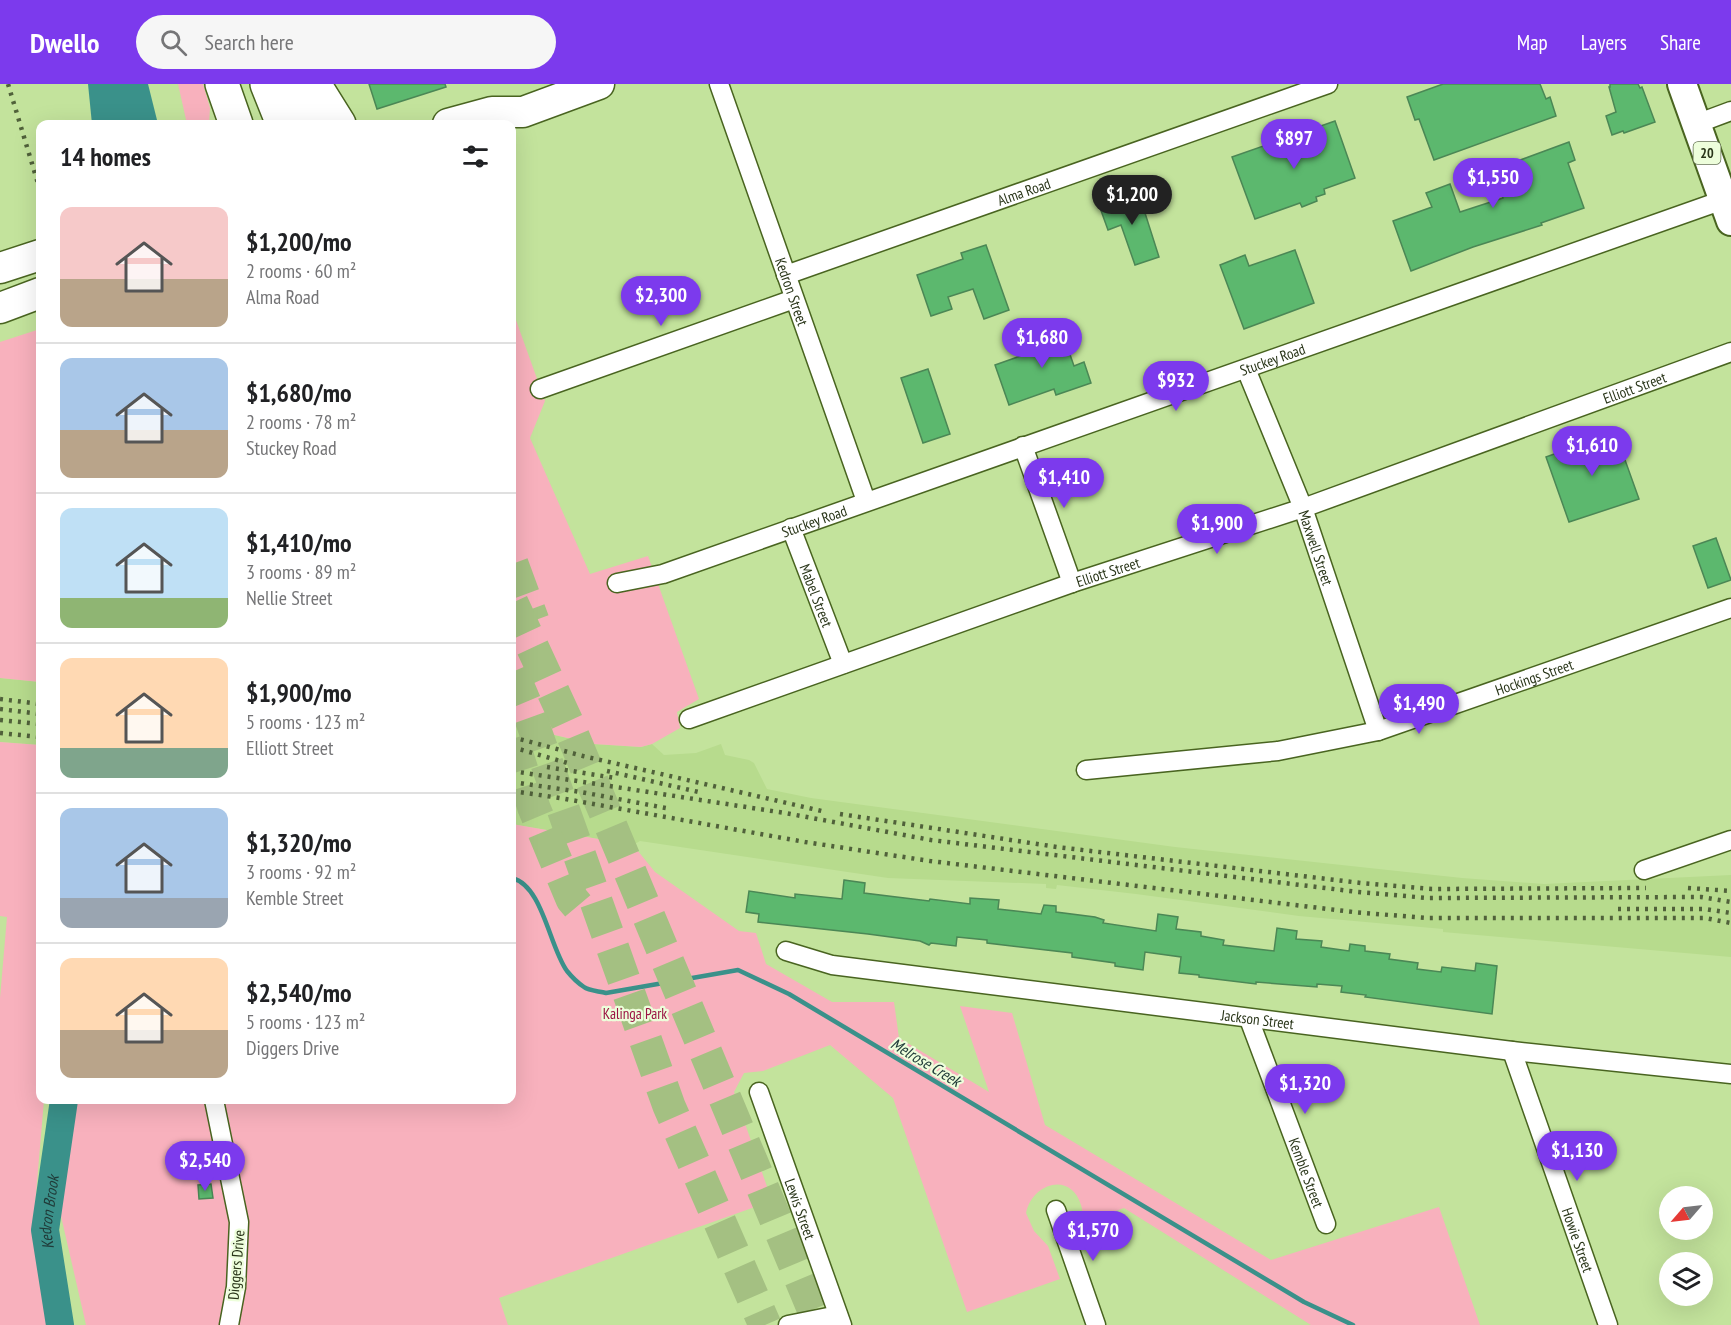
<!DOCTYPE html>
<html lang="en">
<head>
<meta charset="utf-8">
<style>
  body { margin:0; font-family:"PT Sans Narrow",sans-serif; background:#f6f6f6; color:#202124; height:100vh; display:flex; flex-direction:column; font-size:22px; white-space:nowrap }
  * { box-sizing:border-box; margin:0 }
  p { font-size:20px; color:#757577 }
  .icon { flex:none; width:33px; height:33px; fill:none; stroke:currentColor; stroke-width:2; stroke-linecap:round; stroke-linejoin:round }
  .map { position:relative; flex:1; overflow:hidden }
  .sheet { position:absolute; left:36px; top:36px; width:480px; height:984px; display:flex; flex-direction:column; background:#fff; border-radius:12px; box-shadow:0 6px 24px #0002 }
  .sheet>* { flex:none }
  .needle { width:39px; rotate:242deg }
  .buttons { position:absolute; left:1659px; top:1102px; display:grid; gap:12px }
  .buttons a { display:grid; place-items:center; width:54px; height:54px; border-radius:50%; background:#fff; box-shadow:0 6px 24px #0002; font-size:30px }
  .price { position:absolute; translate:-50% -51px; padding:0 14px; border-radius:21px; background:#7c3aed; color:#fff; font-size:20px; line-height:39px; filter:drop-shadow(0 2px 3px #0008) }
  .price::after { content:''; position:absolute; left:50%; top:36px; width:18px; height:14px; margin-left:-9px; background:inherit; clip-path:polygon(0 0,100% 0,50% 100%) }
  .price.current { background:#222; color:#fff }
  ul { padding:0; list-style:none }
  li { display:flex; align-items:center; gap:18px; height:150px; padding:0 24px }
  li+li { border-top:2px solid #e0e0e0 }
  li span { display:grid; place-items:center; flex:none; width:168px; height:120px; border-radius:12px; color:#555 }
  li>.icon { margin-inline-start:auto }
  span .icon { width:72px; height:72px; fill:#fffc; stroke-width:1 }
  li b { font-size:26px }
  h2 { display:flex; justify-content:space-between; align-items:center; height:72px; padding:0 24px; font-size:26px }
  header { display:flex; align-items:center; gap:36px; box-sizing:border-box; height:84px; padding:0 30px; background:#7c3aed; color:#fff }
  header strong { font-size:28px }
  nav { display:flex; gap:33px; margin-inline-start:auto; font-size:21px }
  .search { width:420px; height:54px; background:#f6f6f6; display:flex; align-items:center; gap:15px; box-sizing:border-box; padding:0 21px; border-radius:33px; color:#757577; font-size:22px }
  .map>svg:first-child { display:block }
  .built { fill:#b7db8d }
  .green { fill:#f8b1bd }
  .water { fill:#3a918a }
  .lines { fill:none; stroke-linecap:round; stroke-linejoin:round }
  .stream { stroke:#3a918a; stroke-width:4.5 }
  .river { stroke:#3a918a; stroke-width:28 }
  .building { fill:#5cb86e; stroke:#4b8755; stroke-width:1.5 }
  .motorway-tunnel { stroke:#a4c082; stroke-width:33; stroke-dasharray:33 16; stroke-linecap:butt }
  .minor-casing { stroke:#496420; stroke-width:21 }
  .primary-casing { stroke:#496420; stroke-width:32 }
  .trunk-casing { stroke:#496420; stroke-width:33 }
  .motorway-casing { stroke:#496420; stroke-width:36 }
  .minor { stroke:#fff; stroke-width:18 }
  .primary { stroke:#fff; stroke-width:28 }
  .trunk { stroke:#fff; stroke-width:30 }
  .motorway { stroke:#fff; stroke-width:33 }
  .rail { stroke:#50613a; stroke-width:4.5; stroke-dasharray:3 6; stroke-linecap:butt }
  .labels { text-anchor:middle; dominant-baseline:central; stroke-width:4.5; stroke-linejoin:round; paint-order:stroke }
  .shield { fill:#edfedb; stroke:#647153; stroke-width:1.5 }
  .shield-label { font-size:14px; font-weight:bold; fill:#293519 }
  .street-label { font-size:15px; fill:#293519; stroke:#edfedb }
  .park-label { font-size:15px; fill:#9b1343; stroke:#edfedb }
  .water-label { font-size:16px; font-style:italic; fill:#203b39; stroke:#edfedb }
</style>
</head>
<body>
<header>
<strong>Dwello</strong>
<div class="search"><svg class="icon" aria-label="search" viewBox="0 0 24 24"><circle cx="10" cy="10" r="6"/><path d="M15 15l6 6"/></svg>Search here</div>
<nav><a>Map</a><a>Layers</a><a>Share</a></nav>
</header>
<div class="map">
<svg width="1731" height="1241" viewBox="0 0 1731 1241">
  <rect width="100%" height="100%" fill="#c3e39c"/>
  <g class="built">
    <polygon points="0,594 40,598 40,661 0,658"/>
    <polygon points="512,641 593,660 641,663 652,660 664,671 696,669 721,660 725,671 749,676 754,679 767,705 811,714 1175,763 1462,794 1544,800 1731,791 1731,873 1443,848 1443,845 1299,832 1136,810 1057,801 1056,805 1046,804 1046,800 888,794 640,757 633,761 512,740"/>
  </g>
  <g class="green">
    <polygon points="178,0 203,0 210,24 209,40 187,40"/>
    <polygon points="512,225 545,317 530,354 590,490 648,472 699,615 677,628 680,644 652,660 641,663 593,660 512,641"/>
    <polygon points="40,245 40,598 0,594 0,258"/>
    <polygon points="0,658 40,661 40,1016 44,1016 33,1145 49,1241 0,1241 0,914 7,833 0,832"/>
    <path d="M512,740L633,761L655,788L739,847L756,849L766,880L832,918H894L899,954L989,1008L960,922L1012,929L1045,1041L1271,1176L1439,1123L1480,1241H1311L1124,1124L1082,1139C1082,1133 1083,1126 1081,1121C1071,1087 1032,1099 1026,1129L1034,1147L1048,1162L1060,1195L967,1228L893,1014L830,961L763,987L744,989L734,1008L772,1117L499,1214L508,1241H86L61,1132L74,1016H512Z"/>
  </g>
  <polygon class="water" points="88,0 148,0 158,40 92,40"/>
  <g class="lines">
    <path class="stream" d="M512,794C543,802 549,862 567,887C571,892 578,899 584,903C589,907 599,907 606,909L738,886L789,910L1304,1218L1353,1241"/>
    <path class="river" id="s1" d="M60,1241L45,1146L64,1016"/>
  </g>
  <g class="building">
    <polygon points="369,0 445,0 446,3 377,25"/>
    <polygon points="1443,0 1540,0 1546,15 1550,13 1556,32 1434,76 1419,35 1415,36 1407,13"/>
    <polygon points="1610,0 1638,0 1640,4 1642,3 1655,38 1624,49 1623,47 1612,51 1606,32 1616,28 1609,3 1610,3"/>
    <polygon points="1335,37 1355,94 1324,105 1325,110 1316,113 1317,117 1302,123 1300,119 1255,135 1232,73"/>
    <polygon points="1569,58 1575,76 1568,79 1584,124 1541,139 1542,141 1473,163 1411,187 1393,137 1432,123 1426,109 1450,100 1460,128 1503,114 1493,86"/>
    <polygon points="1138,107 1159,173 1135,181 1121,141 1108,146 1099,121"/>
    <polygon points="986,161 1009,226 984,235 973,205 948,213 952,225 931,232 917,191 963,175 961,169"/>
    <polygon points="1295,166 1314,219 1244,245 1220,181 1245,171 1249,182"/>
    <polygon points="1059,239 1074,282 1084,278 1091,299 1056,311 1054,305 1009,321 995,281 1043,264 1037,246"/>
    <polygon points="928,285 950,350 923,359 901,294"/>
    <polygon points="1615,348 1639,415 1569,438 1546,373"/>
    <polygon points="1716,454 1731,496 1708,504 1693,462"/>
    <polygon points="844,796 865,799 864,809 929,817 930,815 970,820 970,814 999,816 998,825 1041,830 1044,821 1056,822 1056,828 1095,833 1104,836 1103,839 1156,847 1158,830 1178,833 1176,845 1201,848 1201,852 1224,856 1223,861 1274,867 1277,844 1297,847 1296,855 1322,857 1321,863 1349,867 1350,860 1365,862 1365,867 1390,870 1389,875 1418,879 1417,885 1441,888 1442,883 1475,887 1476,879 1497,882 1492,930 1365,913 1366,911 1341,908 1342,902 1317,900 1317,903 1256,898 1256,900 1199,893 1199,891 1179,889 1181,873 1145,868 1143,886 1115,882 1115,879 1072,873 1072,869 987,859 987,856 957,853 956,862 931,859 929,861 920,857 868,850 758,838 759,830 746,828 749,807 795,814 795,810 842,815"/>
    <polygon points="211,1100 213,1114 199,1115 198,1101"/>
  </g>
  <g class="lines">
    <g class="motorway-tunnel">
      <polyline points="512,480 533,537"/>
      <polyline points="512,519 568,640 820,1241"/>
      <polyline points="512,588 526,621 669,1022 765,1241"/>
      <polyline points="512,655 534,724 572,815 583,828"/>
    </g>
    <defs>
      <g id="minor">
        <path id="s2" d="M719,0L866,417"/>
        <polyline points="1696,40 1731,27"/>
        <path id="s3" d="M786,191L1328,0"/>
        <path id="s4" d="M1246,285L1303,424L1378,647"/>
        <polyline points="540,305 794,215"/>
        <polyline points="1023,362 1072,499"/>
        <path id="s5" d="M791,444L843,580"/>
        <path id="s6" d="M617,499L663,490L1723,116"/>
        <path id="s7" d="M689,635L1072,499L1303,424L1731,268"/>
        <path id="s8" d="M1086,686L1278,667L1378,647L1731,524"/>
        <polyline points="1644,786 1731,756"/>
        <path id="s9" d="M786,867L832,881L1512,967L1731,990"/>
        <path id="s10" d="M1249,935L1326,1140"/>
        <path id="s11" d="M1512,967L1608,1241"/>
        <path id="s12" d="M759,1008L842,1241"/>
        <polyline points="214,1016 239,1138 236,1203 229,1241"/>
        <polyline points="1056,1126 1096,1241"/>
        <polyline points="788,1241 838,1231"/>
      </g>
      <polyline id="primary" points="1682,0 1731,137"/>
      <g id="trunk">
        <polyline points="448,40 492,28 523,28 599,0"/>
        <polyline points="0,184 40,171"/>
        <polyline points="0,224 40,209"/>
      </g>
      <g id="motorway">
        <polyline points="222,0 236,40"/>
        <polyline points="267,0 283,40"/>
        <polyline points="299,0 310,40"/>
        <polyline points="314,0 339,40"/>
      </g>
    </defs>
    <use href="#minor" class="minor-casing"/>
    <use href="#primary" class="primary-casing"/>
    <use href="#trunk" class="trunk-casing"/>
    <use href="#motorway" class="motorway-casing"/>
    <use href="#minor" class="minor"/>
    <use href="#primary" class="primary"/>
    <use href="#trunk" class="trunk"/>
    <use href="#motorway" class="motorway"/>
    <g class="rail">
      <polyline points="8,0 40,106"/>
      <polyline points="0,615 40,620"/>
      <polyline points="0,625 40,630"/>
      <polyline points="0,636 40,640"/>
      <polyline points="0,649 40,653"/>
      <polyline points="512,653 583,672 826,728"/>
      <polyline points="512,663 571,680"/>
      <polyline points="547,683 615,694"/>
      <polyline points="512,687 785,729 931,756 1358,808 1428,814 1701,813 1731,818"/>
      <polyline points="607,687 703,709"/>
      <polyline points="512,698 581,708 671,725"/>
      <polyline points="512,707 560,714 805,758 930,777 1353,828 1426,834 1705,834 1731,839"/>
      <polyline points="840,730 1057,763 1361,799 1432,805 1646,804"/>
      <polyline points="1688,804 1731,807"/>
      <polyline points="1618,825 1705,825 1731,829"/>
    </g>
  </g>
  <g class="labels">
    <rect class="shield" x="1693.5" y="58" width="27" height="22" rx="4.5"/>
    <g class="shield-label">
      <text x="1707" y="69">20</text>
    </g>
    <g class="street-label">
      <text stroke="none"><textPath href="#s3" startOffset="252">Alma Road</textPath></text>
      <text stroke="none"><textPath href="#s2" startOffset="220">Kedron Street</textPath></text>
      <text stroke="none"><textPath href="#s6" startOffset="693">Stuckey Road</textPath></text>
      <text stroke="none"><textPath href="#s7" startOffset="1002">Elliott Street</textPath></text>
      <text stroke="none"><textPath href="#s6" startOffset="207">Stuckey Road</textPath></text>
      <text stroke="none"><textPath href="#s4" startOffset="192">Maxwell Street</textPath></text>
      <text stroke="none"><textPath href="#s7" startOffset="444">Elliott Street</textPath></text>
      <text stroke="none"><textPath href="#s5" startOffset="72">Mabel Street</textPath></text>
      <text stroke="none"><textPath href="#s8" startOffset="460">Hockings Street</textPath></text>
      <text stroke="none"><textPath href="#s9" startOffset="477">Jackson Street</textPath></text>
      <text stroke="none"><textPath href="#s10" startOffset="164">Kemble Street</textPath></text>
      <text stroke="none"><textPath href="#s12" startOffset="124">Lewis Street</textPath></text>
      <text stroke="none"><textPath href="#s11" startOffset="200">Howie Street</textPath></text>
      <text transform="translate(236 1181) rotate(-85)">Diggers Drive</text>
    </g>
    <g class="park-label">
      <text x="635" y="929">Kalinga Park</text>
    </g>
    <g class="water-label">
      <text transform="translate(926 978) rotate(31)">Melrose Creek</text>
      <text stroke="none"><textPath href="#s1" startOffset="114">Kedron Brook</textPath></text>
    </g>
  </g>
</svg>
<div class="buttons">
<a><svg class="needle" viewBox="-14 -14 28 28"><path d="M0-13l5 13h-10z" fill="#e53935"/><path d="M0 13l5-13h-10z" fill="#757577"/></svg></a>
<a><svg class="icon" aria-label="layers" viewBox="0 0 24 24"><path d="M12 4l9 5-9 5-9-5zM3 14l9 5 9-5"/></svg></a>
</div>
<b class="price" style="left:1294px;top:86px">$897</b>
<b class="price" style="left:1493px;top:125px">$1,550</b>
<b class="price current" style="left:1132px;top:142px">$1,200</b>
<b class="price" style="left:661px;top:243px">$2,300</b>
<b class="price" style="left:1042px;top:285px">$1,680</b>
<b class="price" style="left:1176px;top:328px">$932</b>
<b class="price" style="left:1592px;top:393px">$1,610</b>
<b class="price" style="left:1064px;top:425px">$1,410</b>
<b class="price" style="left:1217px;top:471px">$1,900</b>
<b class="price" style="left:1419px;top:651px">$1,490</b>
<b class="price" style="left:1305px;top:1031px">$1,320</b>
<b class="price" style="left:1577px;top:1098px">$1,130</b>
<b class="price" style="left:205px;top:1108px">$2,540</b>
<b class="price" style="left:1093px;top:1178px">$1,570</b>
<section class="sheet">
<h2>14 homes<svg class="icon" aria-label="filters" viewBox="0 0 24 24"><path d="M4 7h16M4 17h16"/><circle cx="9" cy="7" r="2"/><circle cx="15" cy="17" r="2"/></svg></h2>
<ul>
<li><span style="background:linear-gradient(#f6c9c9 60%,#b9a48a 0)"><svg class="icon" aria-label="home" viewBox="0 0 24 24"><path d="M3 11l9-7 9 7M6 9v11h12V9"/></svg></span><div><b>$1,200/mo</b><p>2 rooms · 60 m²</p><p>Alma Road</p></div></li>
<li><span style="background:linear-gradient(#a9c7e8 60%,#b9a48a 0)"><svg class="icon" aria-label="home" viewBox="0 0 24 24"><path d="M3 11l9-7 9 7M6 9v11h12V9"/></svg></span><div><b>$1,680/mo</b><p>2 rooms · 78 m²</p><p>Stuckey Road</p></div></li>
<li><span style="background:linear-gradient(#bfe0f5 75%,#8fb573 0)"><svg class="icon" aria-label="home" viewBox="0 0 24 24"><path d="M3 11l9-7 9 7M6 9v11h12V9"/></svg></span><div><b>$1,410/mo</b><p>3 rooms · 89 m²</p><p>Nellie Street</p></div></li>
<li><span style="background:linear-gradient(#ffd9b3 75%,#7fa58c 0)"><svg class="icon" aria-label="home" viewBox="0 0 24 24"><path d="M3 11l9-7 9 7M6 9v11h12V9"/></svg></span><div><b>$1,900/mo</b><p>5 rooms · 123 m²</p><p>Elliott Street</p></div></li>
<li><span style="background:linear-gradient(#a9c7e8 75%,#9aa5b1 0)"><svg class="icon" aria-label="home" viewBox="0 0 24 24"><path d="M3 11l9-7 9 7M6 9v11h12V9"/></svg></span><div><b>$1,320/mo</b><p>3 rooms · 92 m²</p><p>Kemble Street</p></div></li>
<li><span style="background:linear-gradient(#ffd9b3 60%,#b9a48a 0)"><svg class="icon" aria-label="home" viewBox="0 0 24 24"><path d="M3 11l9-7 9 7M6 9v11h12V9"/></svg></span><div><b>$2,540/mo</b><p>5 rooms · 123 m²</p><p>Diggers Drive</p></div></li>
</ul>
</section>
</div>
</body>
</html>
